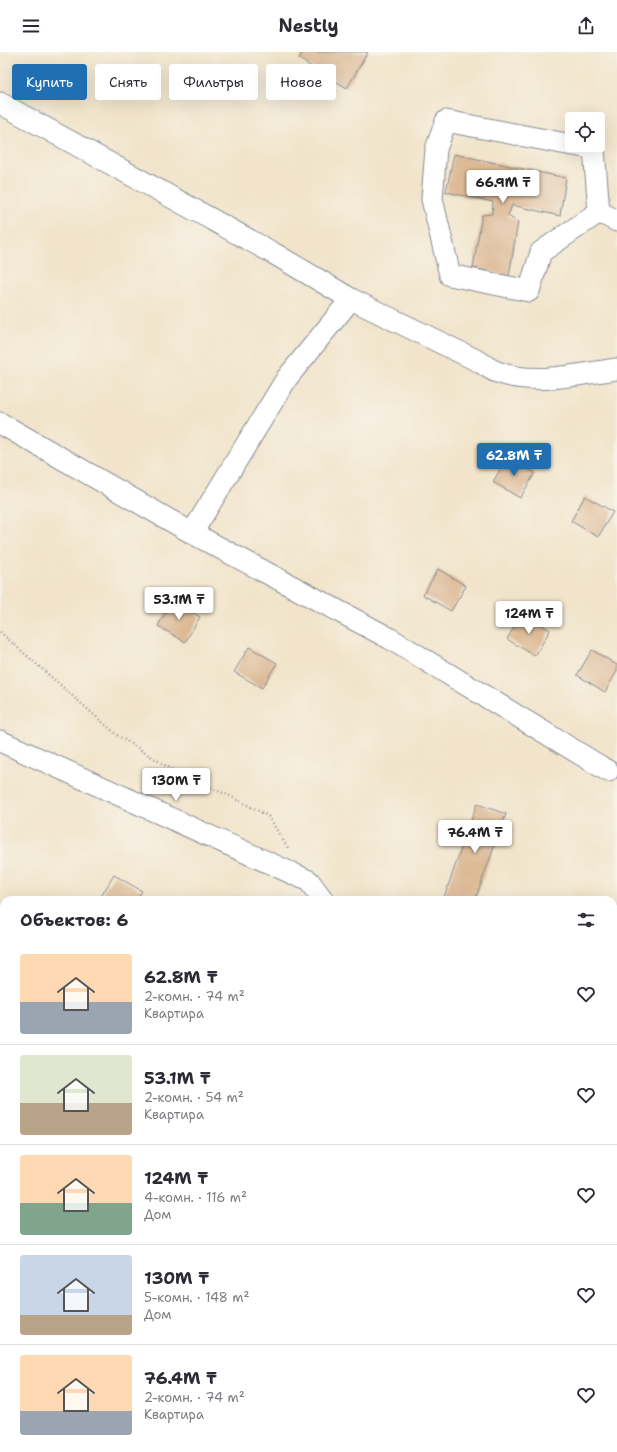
<!DOCTYPE html>
<html lang="ru">
<head>
<meta charset="utf-8">
<style>
  body { margin:0; font-family:"Shantell Sans",sans-serif; background:#f2f2f3; color:#2b2b33; height:100vh; display:flex; flex-direction:column; font-size:15px; white-space:nowrap }
  * { box-sizing:border-box; margin:0 }
  p { font-size:13px; color:#7c7c81 }
  .icon { flex:none; width:22px; height:22px; fill:none; stroke:currentColor; stroke-width:2; stroke-linecap:round; stroke-linejoin:round }
  .map { position:relative; flex:1; overflow:hidden }
  .side { position:absolute; left:0px; top:844px; width:617px; height:556px; display:flex; flex-direction:column; background:#fff; border-radius:12px 12px 0 0; box-shadow:0 4px 16px #0002 }
  .side>* { flex:none }
  .banner { position:absolute; left:12px; top:12px; width:400px; height:36px; display:flex; gap:8px }
  .buttons { position:absolute; left:565px; top:60px; display:grid; gap:8px }
  .buttons a { display:grid; place-items:center; width:40px; height:40px; border-radius:4px; background:#fff; box-shadow:0 4px 16px #0002; font-size:20px }
  .price { position:absolute; translate:-50% -34px; padding:0 9px; border-radius:4px; background:#fff; color:#222; font-size:13px; line-height:26px; filter:drop-shadow(0 1px 2px #0008) }
  .price::after { content:''; position:absolute; left:50%; top:24px; width:12px; height:9px; margin-left:-6px; background:inherit; clip-path:polygon(0 0,100% 0,50% 100%) }
  .price.selected { background:#1f6fb2; color:#fff }
  ul { padding:0; list-style:none }
  li { display:flex; align-items:center; gap:12px; height:100px; padding:0 20px }
  li+li { border-top:1px solid #e1e1e2 }
  li span { display:grid; place-items:center; flex:none; width:112px; height:80px; border-radius:4px; color:#555 }
  li>.icon { margin-inline-start:auto }
  span .icon { width:48px; height:48px; fill:#fffc; stroke-width:1 }
  li b { font-size:17px }
  h2 { display:flex; justify-content:space-between; align-items:center; height:48px; padding:0 20px; font-size:17px }
  .chip { padding:0 14px; border-radius:4px; background:#fff; box-shadow:0 4px 16px #0002; font-size:14px; line-height:36px }
  .chip.selected { background:#1f6fb2; color:#fff }
  header { display:flex; justify-content:space-between; align-items:center; height:52px; padding:0 20px; background:#fff; font-size:18px; font-weight:700 }
  .map>svg:first-child { display:block }
  .building { fill:#ddba96 }
  .lines { fill:none; stroke-linecap:round; stroke-linejoin:round }
  .minor-casing { stroke:#868a94; stroke-width:23 }
  .path { stroke:#868a94; stroke-width:2.5; stroke-dasharray:1 3; stroke-linecap:butt }
  .minor { stroke:#fff; stroke-width:21 }
</style>
</head>
<body>
<header><svg class="icon" aria-label="menu" viewBox="0 0 24 24"><path d="M4 6h16M4 12h16M4 18h16"/></svg>Nestly<svg class="icon" aria-label="share" viewBox="0 0 24 24"><path d="M12 15V3M7 8l5-5 5 5M5 13v7h14v-7"/></svg></header>
<div class="map">
<svg width="617" height="1400" viewBox="0 0 617 1400">
  <rect width="100%" height="100%" fill="#f7f3e8"/>
  <filter id="ink" filterUnits="userSpaceOnUse"><feTurbulence type="fractalNoise" baseFrequency=".025" numOctaves="2"/><feDisplacementMap in="SourceGraphic" scale="8" xChannelSelector="R" yChannelSelector="G"/><feConvolveMatrix kernelMatrix="1 2 1 2 8 2 1 2 1" color-interpolation-filters="sRGB"/></filter>
  <filter id="wash" filterUnits="userSpaceOnUse"><feTurbulence type="fractalNoise" baseFrequency=".012" numOctaves="4" result="noise"/><feDisplacementMap in="SourceGraphic" scale="16" xChannelSelector="R" yChannelSelector="G"/><feGaussianBlur stdDeviation="0.9" result="paint"/><feColorMatrix in="noise" values="0 0 0 0 0 0 0 0 0 0 0 0 0 0 0 0 0 1.4 0 .05"/><feComposite in="paint" operator="in"/></filter>
  <g filter="url(#wash)">
    <rect width="100%" height="100%" fill="#f1e4ca"/>
    <g id="blocks">
      <g class="building">
        <polygon points="303,0 368,0 347,36 299,7"/>
        <polygon points="454,102 566,126 560,164 512,153 508,164 518,170 509,224 473,216 482,163 492,162 493,150 446,140"/>
        <polygon points="507,405 535,421 520,446 493,430"/>
        <polygon points="585,444 613,460 598,485 571,469"/>
        <polygon points="438,517 466,534 451,559 423,543"/>
        <polygon points="172,549 200,565 185,590 158,574"/>
        <polygon points="522,562 550,578 535,604 507,587"/>
        <polygon points="249,595 277,611 262,636 234,620"/>
        <polygon points="592,598 617,613 617,619 605,640 577,623"/>
        <polygon points="477,752 506,762 475,848 443,848"/>
        <polygon points="114,823 142,839 136,848 99,848"/>
        <polygon points="0,1039 4,1042 4,1068 0,1075"/>
        <polygon points="66,1396 106,1396 104,1400 64,1400"/>
      </g>
    </g>
  </g>
  <g filter="url(#ink)">
    <use href="#blocks" fill-opacity="0" stroke="#868a94" stroke-width="1"/>
    <g class="lines">
      <defs>
        <g id="minor">
          <path d="M0,51L273,201L351,247L480,310C486,314 491,318 497,320C533,334 580,322 617,317"/>
          <polyline points="572,93 446,69 436,97 432,147 450,223 529,239 541,200 599,160 617,169"/>
          <polyline points="575,93 594,97 599,160"/>
          <polyline points="0,371 192,481 389,586 608,719"/>
          <polyline points="192,481 287,326 351,247"/>
          <polyline points="0,689 309,829 323,848"/>
          <polyline points="0,1235 4,1237"/>
          <polyline points="613,1345 617,1345"/>
          <polyline points="267,1396 274,1400"/>
          <polyline points="349,1400 368,1396"/>
        </g>
      </defs>
      <use href="#minor" class="minor-casing"/>
      <g class="path">
        <polyline points="0,580 117,683 187,727 226,742 268,764 288,796"/>
        <polyline points="613,1077 617,1083"/>
      </g>
      <use href="#minor" class="minor"/>
    </g>
  </g>
</svg>
<div class="buttons">
<a><svg class="icon" aria-label="locate" viewBox="0 0 24 24"><circle cx="12" cy="12" r="6"/><path d="M12 2v4M12 18v4M2 12h4M18 12h4"/></svg></a>
</div>
<b class="price" style="left:503px;top:152px">66.9M ₸</b>
<b class="price selected" style="left:514px;top:425px">62.8M ₸</b>
<b class="price" style="left:179px;top:569px">53.1M ₸</b>
<b class="price" style="left:529px;top:583px">124M ₸</b>
<b class="price" style="left:176px;top:750px">130M ₸</b>
<b class="price" style="left:475px;top:802px">76.4M ₸</b>
<div class="banner">
<a class="chip selected">Купить</a>
<a class="chip">Снять</a>
<a class="chip">Фильтры</a>
<a class="chip">Новое</a>
</div>
<section class="side">
<h2>Объектов: 6<svg class="icon" aria-label="filters" viewBox="0 0 24 24"><path d="M4 7h16M4 17h16"/><circle cx="9" cy="7" r="2"/><circle cx="15" cy="17" r="2"/></svg></h2>
<ul>
<li><span style="background:linear-gradient(#ffd9b3 60%,#9aa5b1 0)"><svg class="icon" aria-label="home" viewBox="0 0 24 24"><path d="M3 11l9-7 9 7M6 9v11h12V9"/></svg></span><div><b>62.8M ₸</b><p>2-комн. · 74 m²</p><p>Квартира</p></div><svg class="icon" aria-label="heart" viewBox="0 0 24 24"><path d="M12 20l-8-8c-3-5 5-10 8-4 3-6 11-1 8 4z"/></svg></li>
<li><span style="background:linear-gradient(#dfe7d0 60%,#b9a48a 0)"><svg class="icon" aria-label="home" viewBox="0 0 24 24"><path d="M3 11l9-7 9 7M6 9v11h12V9"/></svg></span><div><b>53.1M ₸</b><p>2-комн. · 54 m²</p><p>Квартира</p></div><svg class="icon" aria-label="heart" viewBox="0 0 24 24"><path d="M12 20l-8-8c-3-5 5-10 8-4 3-6 11-1 8 4z"/></svg></li>
<li><span style="background:linear-gradient(#ffd9b3 60%,#7fa58c 0)"><svg class="icon" aria-label="home" viewBox="0 0 24 24"><path d="M3 11l9-7 9 7M6 9v11h12V9"/></svg></span><div><b>124M ₸</b><p>4-комн. · 116 m²</p><p>Дом</p></div><svg class="icon" aria-label="heart" viewBox="0 0 24 24"><path d="M12 20l-8-8c-3-5 5-10 8-4 3-6 11-1 8 4z"/></svg></li>
<li><span style="background:linear-gradient(#c9d6e8 75%,#b9a48a 0)"><svg class="icon" aria-label="home" viewBox="0 0 24 24"><path d="M3 11l9-7 9 7M6 9v11h12V9"/></svg></span><div><b>130M ₸</b><p>5-комн. · 148 m²</p><p>Дом</p></div><svg class="icon" aria-label="heart" viewBox="0 0 24 24"><path d="M12 20l-8-8c-3-5 5-10 8-4 3-6 11-1 8 4z"/></svg></li>
<li><span style="background:linear-gradient(#ffd9b3 70%,#9aa5b1 0)"><svg class="icon" aria-label="home" viewBox="0 0 24 24"><path d="M3 11l9-7 9 7M6 9v11h12V9"/></svg></span><div><b>76.4M ₸</b><p>2-комн. · 74 m²</p><p>Квартира</p></div><svg class="icon" aria-label="heart" viewBox="0 0 24 24"><path d="M12 20l-8-8c-3-5 5-10 8-4 3-6 11-1 8 4z"/></svg></li>
</ul>
</section>
</div>
</body>
</html>
